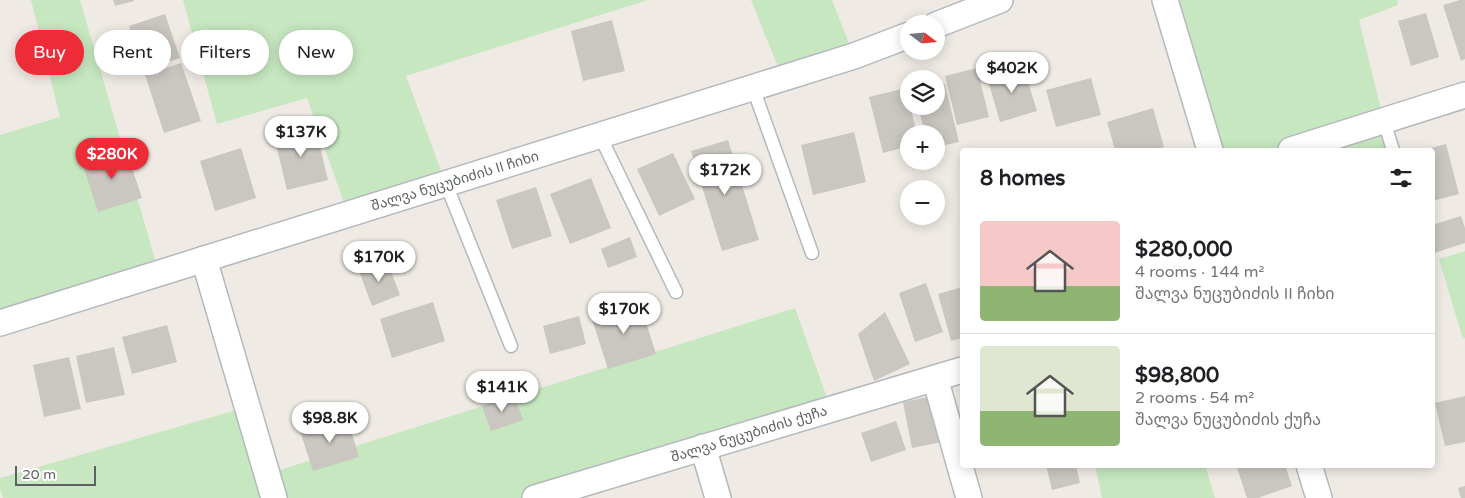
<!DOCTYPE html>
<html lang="en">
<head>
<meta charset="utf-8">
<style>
  body { margin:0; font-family:"Varela Round","Noto Sans Georgian",sans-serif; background:#f2f2f2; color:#202124; height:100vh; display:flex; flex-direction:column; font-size:19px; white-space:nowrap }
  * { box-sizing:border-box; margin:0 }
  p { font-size:16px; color:#757577 }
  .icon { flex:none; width:28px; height:28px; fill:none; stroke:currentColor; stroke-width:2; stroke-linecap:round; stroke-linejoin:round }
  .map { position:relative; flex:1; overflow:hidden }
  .side { position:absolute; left:960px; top:148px; width:475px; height:320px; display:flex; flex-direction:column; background:#fff; border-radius:5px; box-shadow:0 2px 12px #0003 }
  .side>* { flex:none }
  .guide { position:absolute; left:15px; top:30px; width:475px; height:45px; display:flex; gap:10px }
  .needle { width:32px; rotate:106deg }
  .controls { position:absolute; left:900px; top:15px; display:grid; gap:10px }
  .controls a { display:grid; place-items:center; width:45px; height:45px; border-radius:50%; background:#fff; box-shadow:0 2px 12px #0003; font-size:25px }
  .scale { position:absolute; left:15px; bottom:12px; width:81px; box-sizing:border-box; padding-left:5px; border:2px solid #5c6165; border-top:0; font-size:14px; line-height:18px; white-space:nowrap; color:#5c6165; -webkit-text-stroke:4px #fff; paint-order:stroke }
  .price { position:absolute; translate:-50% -42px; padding:0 11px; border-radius:18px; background:#fff; color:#222; font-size:16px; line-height:32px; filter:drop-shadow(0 1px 2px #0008) }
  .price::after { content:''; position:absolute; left:50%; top:30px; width:15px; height:11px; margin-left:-8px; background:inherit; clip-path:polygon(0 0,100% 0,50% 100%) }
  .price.active { background:#ed2c38; color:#fff }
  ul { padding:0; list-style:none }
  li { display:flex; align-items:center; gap:15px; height:125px; padding:0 20px }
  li+li { border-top:1px solid #e0e0e0 }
  li span { display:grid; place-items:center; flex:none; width:140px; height:100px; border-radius:5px; color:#555 }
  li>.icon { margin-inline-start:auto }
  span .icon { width:60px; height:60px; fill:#fffc; stroke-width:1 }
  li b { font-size:21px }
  h2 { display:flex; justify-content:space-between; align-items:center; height:60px; padding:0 20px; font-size:21px }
  .chip { padding:0 18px; border-radius:22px; background:#fff; box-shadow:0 2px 12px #0003; font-size:18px; line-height:45px }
  .chip.active { background:#ed2c38; color:#fff }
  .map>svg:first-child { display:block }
  .green { fill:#c6e7c0 }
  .building { fill:#cac6c0 }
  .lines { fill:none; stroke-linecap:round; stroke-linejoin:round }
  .service-casing { stroke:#b5b8bc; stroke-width:15 }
  .minor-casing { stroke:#b5b8bc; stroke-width:28 }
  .service { stroke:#fff; stroke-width:12 }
  .minor { stroke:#fff; stroke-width:25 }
  .labels { text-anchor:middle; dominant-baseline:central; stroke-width:4; stroke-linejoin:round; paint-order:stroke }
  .street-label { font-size:14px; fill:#5c6165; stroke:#fff }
</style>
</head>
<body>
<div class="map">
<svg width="1465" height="498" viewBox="0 0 1465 498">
  <rect width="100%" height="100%" fill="#efebe4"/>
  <g class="green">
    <polygon points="31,0 80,0 159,273 0,323 0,135 60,117"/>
    <polygon points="183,0 648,0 406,76 446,184 348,214 307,98 217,124"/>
    <polygon points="751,0 832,0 854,56 783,79"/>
    <polygon points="1165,0 1397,0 1398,5 1359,20 1384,121 1393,150 1210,150"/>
    <polygon points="1465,251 1465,338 1463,339 1439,259"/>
    <polygon points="795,308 831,409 535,498 3,498 0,489 0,478 247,407 267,474"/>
    <polygon points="1095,465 1205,465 1215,498 1102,498"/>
  </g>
  <g class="building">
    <polygon points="113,0 134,0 134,1 115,6"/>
    <polygon points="1460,0 1465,0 1465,59 1461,61 1443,5"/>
    <polygon points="1426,13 1439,57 1411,66 1398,21"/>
    <polygon points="165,14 180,58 144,70 129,26"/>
    <polygon points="612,20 625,71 583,81 571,31"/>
    <polygon points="181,63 201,121 164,133 145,75"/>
    <polygon points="1023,66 1037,111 1000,122 987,77"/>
    <polygon points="977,68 989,117 957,125 945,76"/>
    <polygon points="1091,78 1101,115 1056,127 1046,90"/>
    <polygon points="945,84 959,142 936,147 936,134 925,134 918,106 936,106 936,86"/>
    <polygon points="906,88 909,106 910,106 917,134 909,134 909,146 883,153 869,97"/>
    <polygon points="1153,108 1164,147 1154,150 1115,150 1107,122"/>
    <polygon points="315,126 328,180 287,190 274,136"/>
    <polygon points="854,132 866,182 813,195 801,145"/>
    <polygon points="728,140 759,240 722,251 691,151"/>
    <polygon points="1446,144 1459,194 1432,201 1432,150 1427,149"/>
    <polygon points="125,147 142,198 98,212 82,162"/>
    <polygon points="241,148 256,198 215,211 200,161"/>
    <polygon points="673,153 695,199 659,216 637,169"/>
    <polygon points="591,178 611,228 570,244 550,194"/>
    <polygon points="536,187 552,236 512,249 496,200"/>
    <polygon points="1461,216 1465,228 1465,243 1434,253 1432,225"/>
    <polygon points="630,237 637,257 608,268 601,249"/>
    <polygon points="387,261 400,295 372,306 359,271"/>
    <polygon points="926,283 943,332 915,342 899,293"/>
    <polygon points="962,287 962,338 951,341 938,294"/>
    <polygon points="639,300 656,354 608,369 591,316"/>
    <polygon points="433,302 445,341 392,358 380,319"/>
    <polygon points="885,312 910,364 874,381 858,334"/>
    <polygon points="579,316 586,344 550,354 543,326"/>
    <polygon points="167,325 177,362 132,374 122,337"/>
    <polygon points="114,347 125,395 86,403 76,356"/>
    <polygon points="69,357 81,409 44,417 33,365"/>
    <polygon points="514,395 523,420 491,431 482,406"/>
    <polygon points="937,395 946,441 912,448 903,402"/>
    <polygon points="1465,396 1465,442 1445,446 1435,403"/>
    <polygon points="347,417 359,457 313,471 300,431"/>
    <polygon points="896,421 906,450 871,462 861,433"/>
    <polygon points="1046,465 1076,465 1080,483 1052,490"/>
    <polygon points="1236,465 1285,465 1292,486 1258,498 1247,498"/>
    <polygon points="1465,486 1465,498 1461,498 1458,488"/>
  </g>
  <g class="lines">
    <defs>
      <g id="service">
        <polyline points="753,88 812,253"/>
        <polyline points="1384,121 1393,150"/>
        <polyline points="600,136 676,292"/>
        <polyline points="446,184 511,346"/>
      </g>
      <g id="minor">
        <polyline points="1165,0 1210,150"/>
        <polyline points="936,25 1000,0"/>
        <polyline points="1291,150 1465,95"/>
        <polyline points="204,259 274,498"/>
        <polyline points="0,323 854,56 909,35"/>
        <polyline points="935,378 969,498"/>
        <polyline points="703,447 718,498"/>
        <polyline points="1309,465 1319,498"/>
        <polyline points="535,498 962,370"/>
      </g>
    </defs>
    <use href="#service" class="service-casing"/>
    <use href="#minor" class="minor-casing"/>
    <use href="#service" class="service"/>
    <use href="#minor" class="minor"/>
  </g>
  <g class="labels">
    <g class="street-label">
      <text transform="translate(455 181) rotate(-17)">შალვა ნუცუბიძის II ჩიხი</text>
      <text transform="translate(749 434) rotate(-17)">შალვა ნუცუბიძის ქუჩა</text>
    </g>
  </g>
</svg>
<div class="controls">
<a><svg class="needle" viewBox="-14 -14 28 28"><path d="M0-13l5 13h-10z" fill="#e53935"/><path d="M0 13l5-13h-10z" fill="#757577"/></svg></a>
<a><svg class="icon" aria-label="layers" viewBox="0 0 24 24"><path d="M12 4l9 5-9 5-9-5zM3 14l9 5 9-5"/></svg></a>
<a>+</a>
<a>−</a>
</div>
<div class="scale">20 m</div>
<b class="price" style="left:1012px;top:94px">$402K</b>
<b class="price" style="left:301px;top:158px">$137K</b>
<b class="price active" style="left:112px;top:180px">$280K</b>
<b class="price" style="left:725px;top:196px">$172K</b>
<b class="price" style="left:379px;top:283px">$170K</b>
<b class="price" style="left:624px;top:335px">$170K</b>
<b class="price" style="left:502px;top:413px">$141K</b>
<b class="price" style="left:330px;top:444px">$98.8K</b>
<div class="guide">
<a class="chip active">Buy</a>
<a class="chip">Rent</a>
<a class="chip">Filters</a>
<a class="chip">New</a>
</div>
<section class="side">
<h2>8 homes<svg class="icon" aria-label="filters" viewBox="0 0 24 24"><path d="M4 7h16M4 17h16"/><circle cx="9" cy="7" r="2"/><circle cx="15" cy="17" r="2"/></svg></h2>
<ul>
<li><span style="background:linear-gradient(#f6c9c9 65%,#8fb573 0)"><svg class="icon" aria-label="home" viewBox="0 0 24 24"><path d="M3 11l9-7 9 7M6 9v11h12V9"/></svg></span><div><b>$280,000</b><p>4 rooms · 144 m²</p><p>შალვა ნუცუბიძის II ჩიხი</p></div></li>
<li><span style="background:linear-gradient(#dfe7d0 65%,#8fb573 0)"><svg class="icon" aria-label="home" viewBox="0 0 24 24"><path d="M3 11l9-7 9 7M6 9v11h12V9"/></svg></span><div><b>$98,800</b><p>2 rooms · 54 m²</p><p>შალვა ნუცუბიძის ქუჩა</p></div></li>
</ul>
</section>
</div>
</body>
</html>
